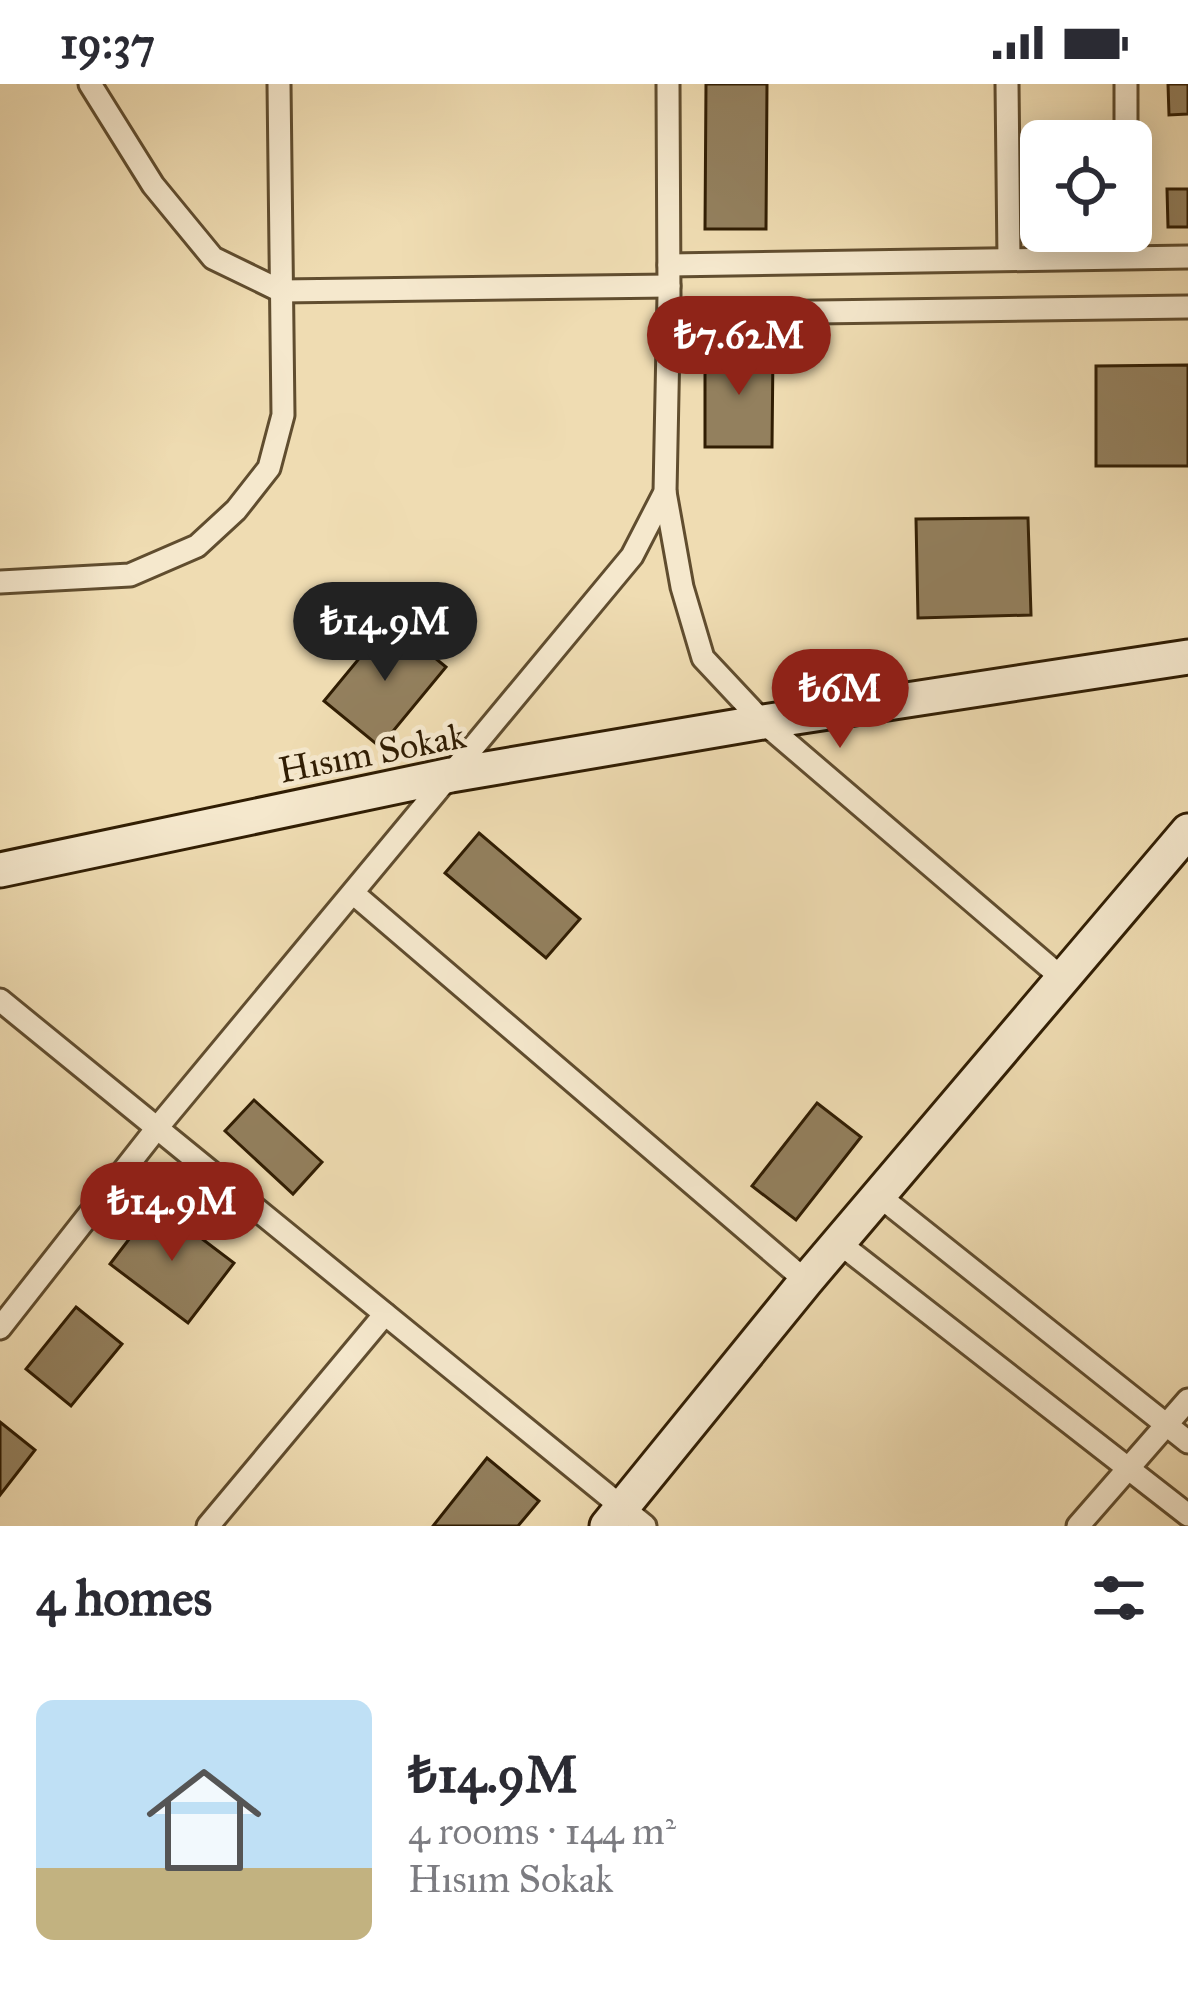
<!DOCTYPE html>
<html lang="en">
<head>
<meta charset="utf-8">
<style>
  body { margin:0; font-family:"IM FELL Great Primer",serif; background:#f2f2f3; color:#2b2b33; height:100vh; display:flex; flex-direction:column; font-size:45px; white-space:nowrap }
  * { box-sizing:border-box; margin:0 }
  p { font-size:39px; color:#7c7c81 }
  .icon { flex:none; width:66px; height:66px; fill:none; stroke:currentColor; stroke-width:2; stroke-linecap:round; stroke-linejoin:round }
  .map { position:relative; height:1442px; overflow:hidden }
  .side { display:flex; flex-direction:column; background:#fff; flex:1 }
  .side>* { flex:none }
  .buttons { position:absolute; left:1020px; top:36px; display:grid; gap:24px }
  .buttons a { display:grid; place-items:center; width:132px; height:132px; border-radius:18px; background:#fff; box-shadow:0 6px 30px #0003; font-size:60px }
  .price { position:absolute; translate:-50% -102px; padding:0 27px; border-radius:42px; background:#8f2418; color:#fff; font-size:39px; line-height:78px; filter:drop-shadow(0 3px 6px #0008) }
  .price::after { content:''; position:absolute; left:50%; top:72px; width:36px; height:27px; margin-left:-18px; background:inherit; clip-path:polygon(0 0,100% 0,50% 100%) }
  .price.selected { background:#222; color:#fff }
  ul { padding:0; list-style:none }
  li { display:flex; align-items:center; gap:36px; height:300px; padding:0 36px }
  li+li { border-top:3px solid #e1e1e2 }
  li span { display:grid; place-items:center; flex:none; width:336px; height:240px; border-radius:18px; color:#555 }
  li>.icon { margin-inline-start:auto }
  span .icon { width:144px; height:144px; fill:#fffc; stroke-width:1 }
  li b { font-size:51px }
  h2 { display:flex; justify-content:space-between; align-items:center; height:144px; padding:0 36px; font-size:51px }
  .status { display:flex; justify-content:space-between; align-items:center; height:84px; padding:0 60px; background:#fff; direction:ltr }
  .status svg { height:33px; fill:currentColor }
  .map>svg:first-child { display:block }
  .building { fill:#93805e; stroke:#301d03; stroke-width:3 }
  .lines { fill:none; stroke-linecap:round; stroke-linejoin:round }
  .street-casing { stroke:#604d2f; stroke-width:27 }
  .secondary-casing { stroke:#301d03; stroke-width:39 }
  .street { stroke:#f5e8cd; stroke-width:21 }
  .secondary { stroke:#f5e8cd; stroke-width:33 }
  .labels { text-anchor:middle; dominant-baseline:central; stroke-width:10; stroke-linejoin:round; paint-order:stroke }
  .street-label { font-size:36px; fill:#301d03; stroke:#f5e8cd }
</style>
</head>
<body>
<div class="status"><b>19:37</b><svg viewBox="0 0 49 12"><path d="M0 12V9h3v3zM5 12V6h3v6zM10 12V3h3v9zM15 12V0h3v12zM26 1h20v11H26zM47 4h2v5h-2z"/></svg></div>
<div class="map">
<svg width="1188" height="1442" viewBox="0 0 1188 1442">
  <rect width="100%" height="100%" fill="#efdcb2"/>
  <filter id="stains"><feTurbulence type="fractalNoise" baseFrequency=".00167" numOctaves="4"/><feColorMatrix values="0 0 0 0 .2 0 0 0 0 .09 0 0 0 0 .02 0 0 0 .5 -.17"/></filter>
  <radialGradient id="worn" r=".72"><stop offset=".6" stop-color="#630" stop-opacity="0"/><stop offset="1" stop-color="#630" stop-opacity=".3"/></radialGradient>
  <g class="building">
    <polygon points="706,0 767,0 766,145 705,145"/>
    <polygon points="1168,0 1188,0 1188,30 1169,31"/>
    <polygon points="1167,105 1188,105 1188,143 1168,143"/>
    <polygon points="705,265 773,266 772,363 705,363"/>
    <polygon points="1188,281 1188,382 1096,382 1096,282"/>
    <polygon points="1028,434 1031,531 918,534 916,435"/>
    <polygon points="390,537 446,583 380,663 324,617"/>
    <polygon points="479,749 580,835 546,874 445,789"/>
    <polygon points="254,1016 322,1078 293,1110 225,1047"/>
    <polygon points="817,1019 861,1053 796,1136 752,1102"/>
    <polygon points="156,1120 234,1179 188,1239 110,1180"/>
    <polygon points="76,1223 122,1260 71,1322 26,1285"/>
    <polygon points="0,1338 35,1366 0,1411"/>
    <polygon points="487,1374 539,1417 518,1442 433,1442"/>
  </g>
  <g class="lines">
    <defs>
      <g id="street">
        <polyline points="90,0 153,101 213,174 281,207 669,202"/>
        <polyline points="1007,0 1009,175"/>
        <polyline points="1126,0 1126,57"/>
        <polyline points="1126,147 1126,173"/>
        <polyline points="669,181 1188,173"/>
        <polyline points="669,230 1188,223"/>
        <polyline points="665,408 682,503 703,574 763,638 1062,894"/>
        <polyline points="0,498 130,491 197,462 236,426 269,384 283,331 279,0"/>
        <polyline points="353,809 806,1197"/>
        <polyline points="0,916 645,1442"/>
        <polyline points="878,1111 1188,1358"/>
        <polyline points="838,1158 1188,1431"/>
        <polyline points="0,1244 157,1044 632,472 665,408 669,211 668,0"/>
        <polyline points="208,1442 385,1230"/>
        <polyline points="1078,1442 1188,1316"/>
      </g>
      <g id="secondary">
        <polyline points="0,786 451,691 763,638 1188,573"/>
        <polyline points="607,1442 806,1197 1188,747"/>
      </g>
    </defs>
    <use href="#street" class="street-casing"/>
    <use href="#secondary" class="secondary-casing"/>
    <use href="#street" class="street"/>
    <use href="#secondary" class="secondary"/>
  </g>
  <g class="labels">
    <g class="street-label">
      <text transform="translate(372 669) rotate(-11)">Hısım Sokak</text>
    </g>
  </g>
  <rect width="100%" height="100%" filter="url(#stains)"/>
  <rect width="100%" height="100%" fill="url(#worn)"/>
</svg>
<div class="buttons">
<a><svg class="icon" aria-label="locate" viewBox="0 0 24 24"><circle cx="12" cy="12" r="6"/><path d="M12 2v4M12 18v4M2 12h4M18 12h4"/></svg></a>
</div>
<b class="price" style="left:739px;top:314px">₺7.62M</b>
<b class="price selected" style="left:385px;top:600px">₺14.9M</b>
<b class="price" style="left:840px;top:667px">₺6M</b>
<b class="price" style="left:172px;top:1180px">₺14.9M</b>
</div>
<section class="side">
<h2>4 homes<svg class="icon" aria-label="filters" viewBox="0 0 24 24"><path d="M4 7h16M4 17h16"/><circle cx="9" cy="7" r="2"/><circle cx="15" cy="17" r="2"/></svg></h2>
<ul>
<li><span style="background:linear-gradient(#bfe0f5 70%,#c2b280 0)"><svg class="icon" aria-label="home" viewBox="0 0 24 24"><path d="M3 11l9-7 9 7M6 9v11h12V9"/></svg></span><div><b>₺14.9M</b><p>4 rooms · 144 m²</p><p>Hısım Sokak</p></div></li>
</ul>
</section>
</body>
</html>
